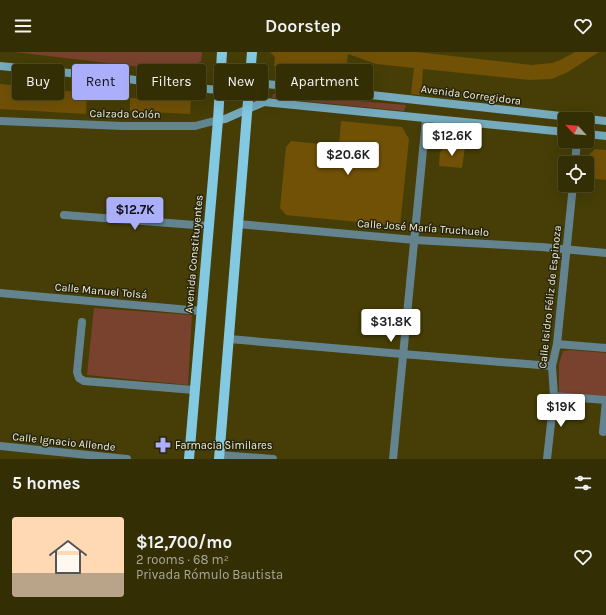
<!DOCTYPE html>
<html lang="en">
<head>
<meta charset="utf-8">
<style>
  body { margin:0; font-family:Karla,sans-serif; background:#3c360e; color:#f1f3f6; height:100vh; display:flex; flex-direction:column; font-size:15px; white-space:nowrap }
  * { box-sizing:border-box; margin:0 }
  p { font-size:13px; color:#a9a89a }
  .icon { flex:none; width:22px; height:22px; fill:none; stroke:currentColor; stroke-width:2; stroke-linecap:round; stroke-linejoin:round }
  .map { position:relative; height:407px; overflow:hidden }
  .side { display:flex; flex-direction:column; background:#342e04; flex:1 }
  .side>* { flex:none }
  .banner { position:absolute; left:12px; top:12px; width:400px; height:36px; display:flex; gap:8px }
  .needle { width:26px; rotate:296deg }
  .controls { position:absolute; left:558px; top:60px; display:grid; gap:8px }
  .controls a { display:grid; place-items:center; width:36px; height:36px; border-radius:4px; background:#342e04; box-shadow:0 4px 16px #0002,0 0 0 1px #4e4a26; font-size:20px }
  .price { position:absolute; translate:-50% -34px; padding:0 9px; border-radius:4px; background:#fff; color:#222; font-size:13px; line-height:26px; filter:drop-shadow(0 1px 2px #0008) }
  .price::after { content:''; position:absolute; left:50%; top:24px; width:12px; height:9px; margin-left:-6px; background:inherit; clip-path:polygon(0 0,100% 0,50% 100%) }
  .price.selected { background:#abaffb; color:#111 }
  ul { padding:0; list-style:none }
  li { display:flex; align-items:center; gap:12px; height:100px; padding:0 12px }
  li+li { border-top:1px solid #4e4a26 }
  li span { display:grid; place-items:center; flex:none; width:112px; height:80px; border-radius:4px; color:#555 }
  li>.icon { margin-inline-start:auto }
  span .icon { width:48px; height:48px; fill:#fffc; stroke-width:1 }
  li b { font-size:17px }
  h2 { display:flex; justify-content:space-between; align-items:center; height:48px; padding:0 12px; font-size:17px }
  .chip { padding:0 14px; border-radius:4px; background:#342e04; box-shadow:0 4px 16px #0002,0 0 0 1px #4e4a26; font-size:14px; line-height:36px }
  .chip.selected { background:#abaffb; color:#111 }
  header { display:flex; justify-content:space-between; align-items:center; height:52px; padding:0 12px; background:#342e04; font-size:18px; font-weight:600 }
  .map>svg:first-child { display:block }
  .green { fill:#79422e }
  .building { fill:#715106 }
  .lines { fill:none; stroke-linecap:round; stroke-linejoin:round }
  .minor { stroke:#63848f; stroke-width:8 }
  .tertiary { stroke:#63848f; stroke-width:8 }
  .secondary { stroke:#75abbd; stroke-width:8 }
  .primary { stroke:#83c9e1; stroke-width:10 }
  .labels { text-anchor:middle; dominant-baseline:central; stroke-width:3; stroke-linejoin:round; paint-order:stroke }
  .street-label { font-size:11px; fill:#f1eed3; stroke:#28250f }
  .poi-label { font-size:11px; fill:#f1eed3; stroke:#28250f; text-anchor:start }
</style>
</head>
<body>
<header><svg class="icon" aria-label="menu" viewBox="0 0 24 24"><path d="M4 6h16M4 12h16M4 18h16"/></svg>Doorstep<svg class="icon" aria-label="heart" viewBox="0 0 24 24"><path d="M12 20l-8-8c-3-5 5-10 8-4 3-6 11-1 8 4z"/></svg></header>
<div class="map">
<svg width="606" height="407" viewBox="0 0 606 407">
  <rect width="100%" height="100%" fill="#463e06"/>
  <g class="green">
    <polygon points="14,0 202,0 201,9 184,20"/>
    <polygon points="273,42 406,53 404,59 272,46"/>
    <polygon points="94,256 192,263 188,333 87,323"/>
    <polygon points="571,298 606,301 606,345 559,342 559,312 563,299"/>
  </g>
  <g class="building">
    <polygon points="270,0 417,0 532,13 552,11 560,8 575,0 599,0 568,20 552,27 529,28 423,17 421,43 411,42 414,16 376,12 348,2 345,30 290,25 286,21 286,16 274,14 275,5"/>
    <polygon points="0,32 87,41 86,62 0,57"/>
    <polygon points="130,46 191,48 190,62 130,59"/>
    <polygon points="341,69 402,75 409,87 400,174 286,163 280,156 286,95 291,89 339,94"/>
    <polygon points="447,93 465,95 462,116 439,114 440,100"/>
    <polygon points="595,97 606,98 606,128 587,126 587,111 581,111"/>
  </g>
  <g class="lines">
    <g class="minor">
      <polyline points="575,111 577,89"/>
      <polyline points="64,163 208,174"/>
      <polyline points="238,172 415,188 541,195 606,201"/>
      <polyline points="82,270 77,320 79,326 84,329 194,338"/>
      <polyline points="557,292 573,133"/>
      <polyline points="603,380 606,348"/>
      <polyline points="0,394 127,407"/>
      <polyline points="219,403 273,407"/>
      <polyline points="393,407 426,67"/>
      <polyline points="547,407 554,344"/>
    </g>
    <g class="tertiary">
      <polyline points="0,69 123,74 195,74 218,68"/>
      <polyline points="0,241 201,259"/>
      <polyline points="229,287 402,302 552,314"/>
      <polyline points="606,296 557,292 552,314 554,344 606,348"/>
    </g>
    <g class="secondary">
      <polyline points="0,14 128,27 185,35 219,38 266,32 317,37 606,69"/>
      <polyline points="218,68 225,67 264,50 565,80"/>
      <polyline points="587,82 606,84"/>
    </g>
    <g class="primary">
      <polyline points="189,407 218,68 222,0"/>
      <polyline points="219,407 252,0"/>
    </g>
  </g>
  <defs>
    <symbol id="pharmacy-bare" viewBox="-9 -9 18 18"><path d="M-2-6h4v4h4v4h-4v4h-4v-4h-4v-4h4Z" fill="#abaffb" stroke="#28250f" stroke-width="2.5" paint-order="stroke"/></symbol>
  </defs>
  <g fill-rule="evenodd">
    <use href="#pharmacy-bare" x="152" y="382" width="22" height="22"/>
  </g>
  <g class="labels">
    <g class="street-label">
      <text transform="translate(471 43) rotate(7)">Avenida Corregidora</text>
      <text transform="translate(125 62) rotate(1)">Calzada Colón</text>
      <text transform="translate(423 176) rotate(4)">Calle José María Truchuelo</text>
      <text transform="translate(194 202) rotate(-85)">Avenida Constituyentes</text>
      <text transform="translate(101 239) rotate(5)">Calle Manuel Tolsá</text>
      <text transform="translate(550 245) rotate(-84)">Calle Isidro Féliz de Espinoza</text>
      <text transform="translate(64 390) rotate(6)">Calle Ignacio Allende</text>
    </g>
    <g class="poi-label">
      <text x="175" y="393">Farmacia Similares</text>
    </g>
  </g>
</svg>
<div class="controls">
<a><svg class="needle" viewBox="-14 -14 28 28"><path d="M0-13l5 13h-10z" fill="#e53935"/><path d="M0 13l5-13h-10z" fill="#a9a89a"/></svg></a>
<a><svg class="icon" aria-label="locate" viewBox="0 0 24 24"><circle cx="12" cy="12" r="6"/><path d="M12 2v4M12 18v4M2 12h4M18 12h4"/></svg></a>
</div>
<b class="price" style="left:452px;top:105px">$12.6K</b>
<b class="price" style="left:348px;top:124px">$20.6K</b>
<b class="price selected" style="left:135px;top:179px">$12.7K</b>
<b class="price" style="left:391px;top:291px">$31.8K</b>
<b class="price" style="left:561px;top:376px">$19K</b>
<div class="banner">
<a class="chip">Buy</a>
<a class="chip selected">Rent</a>
<a class="chip">Filters</a>
<a class="chip">New</a>
<a class="chip">Apartment</a>
</div>
</div>
<section class="side">
<h2>5 homes<svg class="icon" aria-label="filters" viewBox="0 0 24 24"><path d="M4 7h16M4 17h16"/><circle cx="9" cy="7" r="2"/><circle cx="15" cy="17" r="2"/></svg></h2>
<ul>
<li><span style="background:linear-gradient(#ffd9b3 70%,#b9a48a 0)"><svg class="icon" aria-label="home" viewBox="0 0 24 24"><path d="M3 11l9-7 9 7M6 9v11h12V9"/></svg></span><div><b>$12,700/mo</b><p>2 rooms · 68 m²</p><p>Privada Rómulo Bautista</p></div><svg class="icon" aria-label="heart" viewBox="0 0 24 24"><path d="M12 20l-8-8c-3-5 5-10 8-4 3-6 11-1 8 4z"/></svg></li>
</ul>
</section>
</body>
</html>
